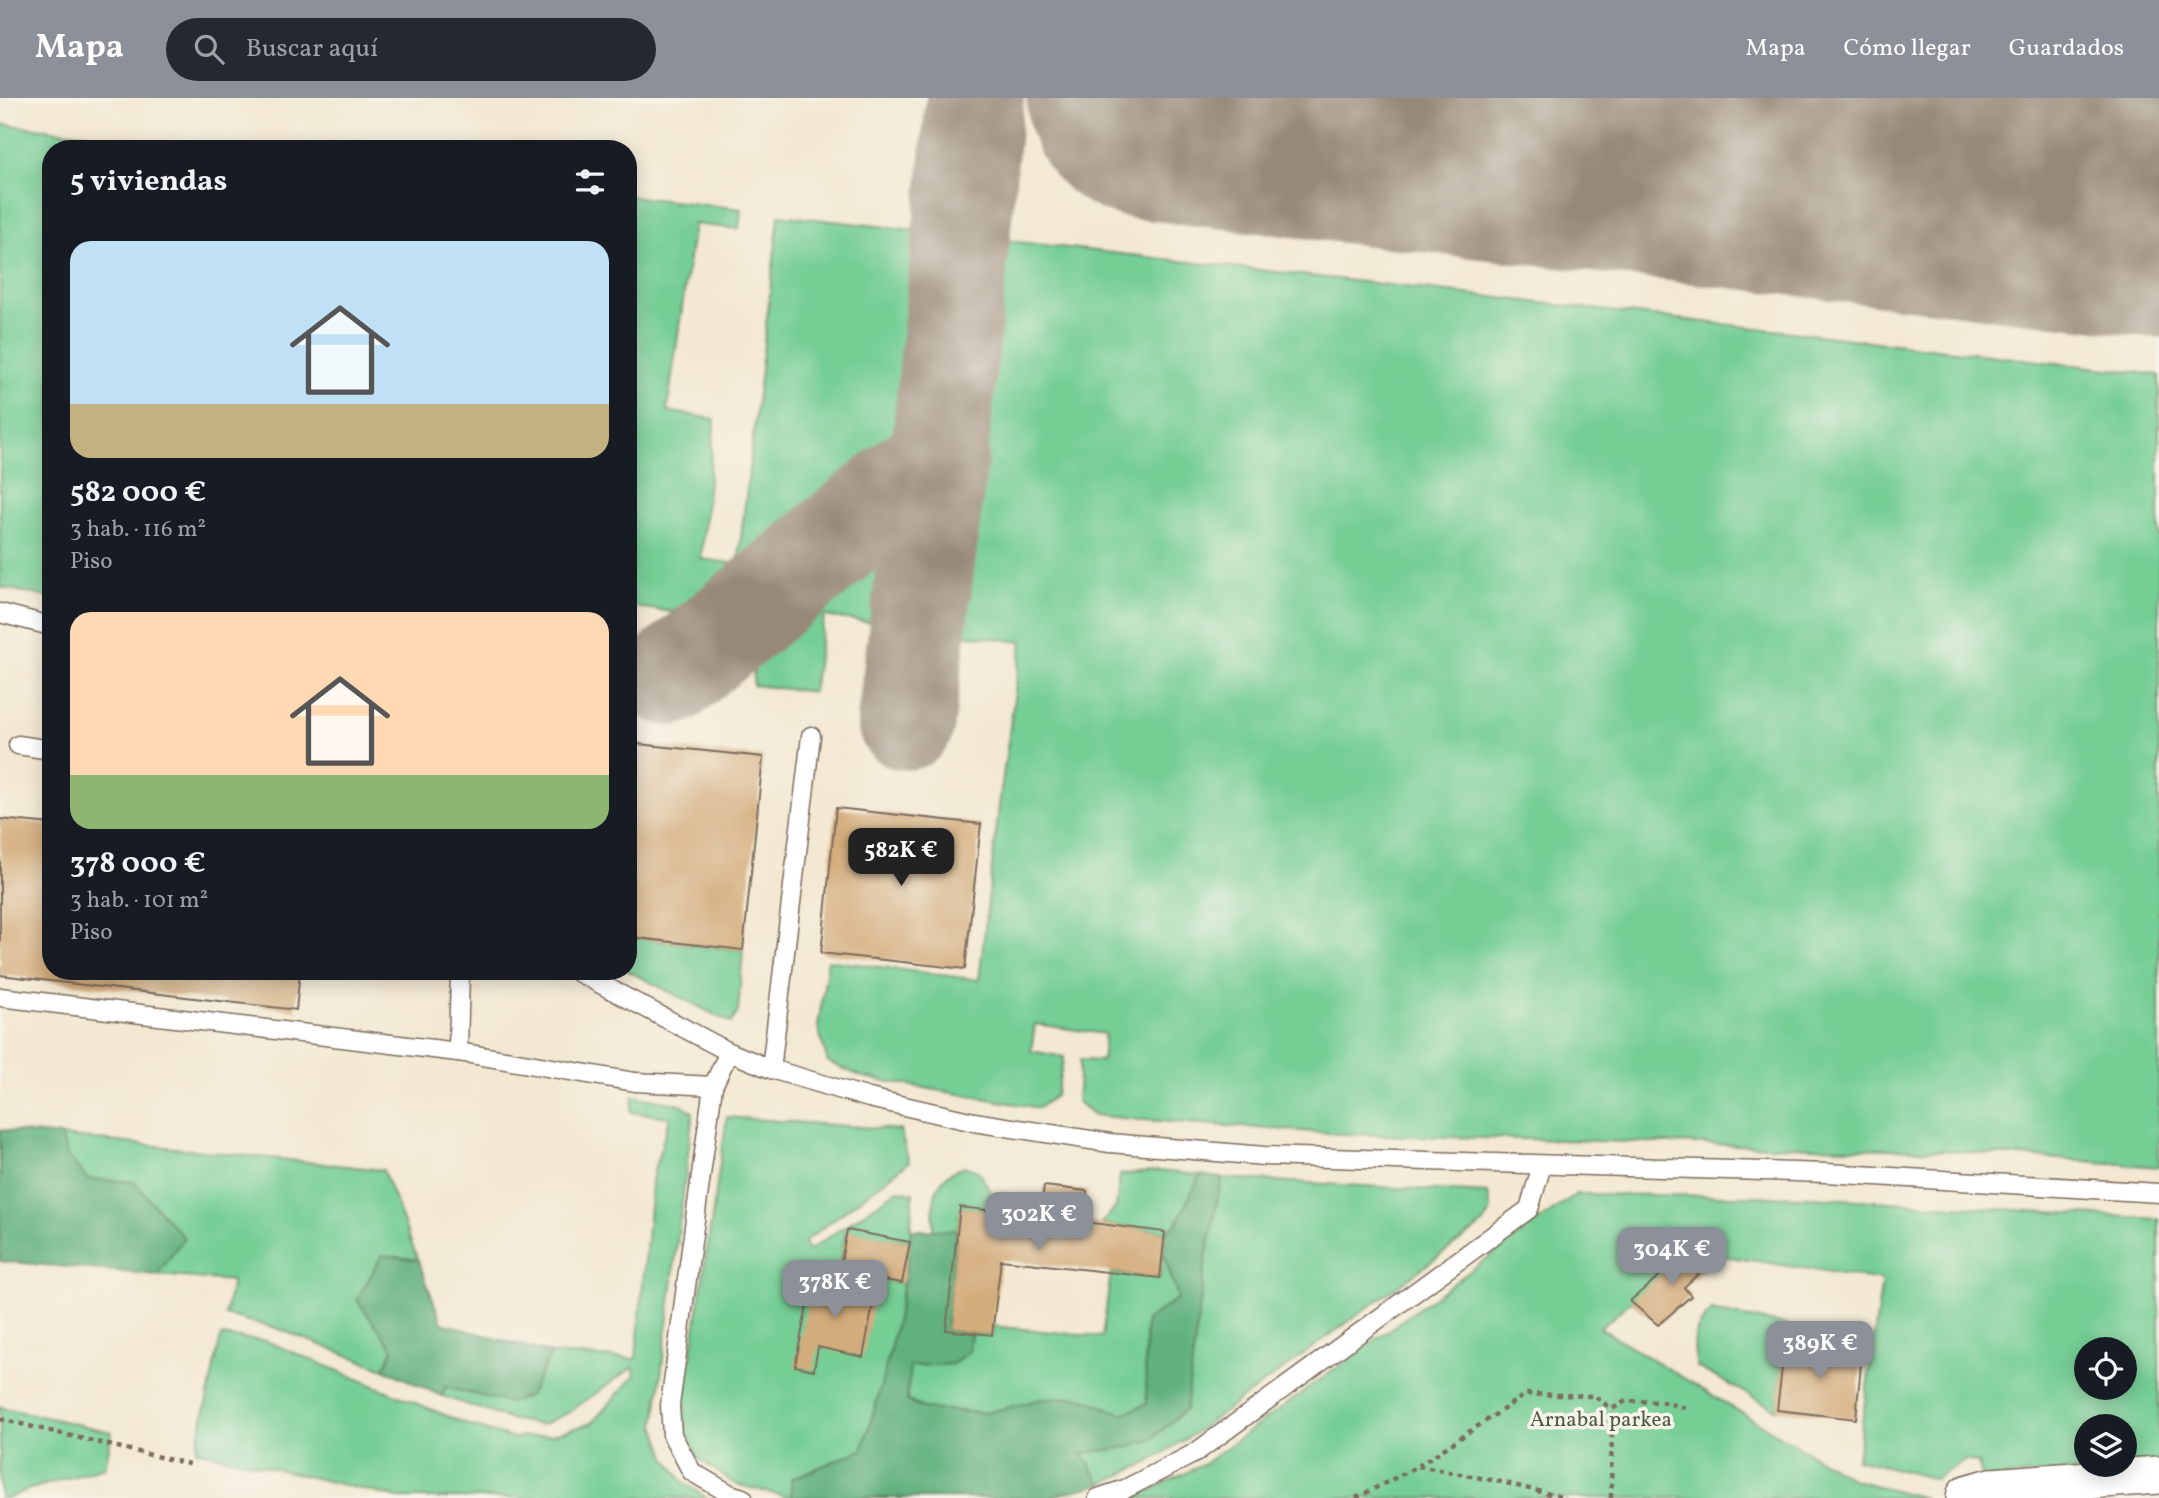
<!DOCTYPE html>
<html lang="es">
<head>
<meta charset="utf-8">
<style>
  body { margin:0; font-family:Vollkorn,serif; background:#242831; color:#f1f3f6; height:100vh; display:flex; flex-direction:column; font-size:26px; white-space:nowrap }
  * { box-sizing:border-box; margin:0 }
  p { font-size:23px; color:#9ea1a6 }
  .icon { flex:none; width:38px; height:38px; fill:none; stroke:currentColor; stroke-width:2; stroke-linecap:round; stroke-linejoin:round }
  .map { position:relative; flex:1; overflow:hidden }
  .side { position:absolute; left:42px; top:42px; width:595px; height:840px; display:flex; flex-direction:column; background:#171b24; border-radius:28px; box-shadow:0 4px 18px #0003 }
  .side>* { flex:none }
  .fabs { position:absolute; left:2074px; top:1239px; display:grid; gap:14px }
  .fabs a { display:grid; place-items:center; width:63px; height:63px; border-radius:50%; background:#171b24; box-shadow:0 4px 18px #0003; font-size:35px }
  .price { position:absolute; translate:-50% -60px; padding:0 16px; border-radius:14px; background:#8c9099; color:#fff; font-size:23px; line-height:46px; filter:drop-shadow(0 2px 4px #0008) }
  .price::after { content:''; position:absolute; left:50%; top:42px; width:21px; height:16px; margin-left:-10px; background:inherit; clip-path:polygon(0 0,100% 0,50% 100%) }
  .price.active { background:#222; color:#fff }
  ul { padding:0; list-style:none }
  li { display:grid; align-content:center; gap:14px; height:371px; padding:0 28px }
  li span { display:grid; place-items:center; height:217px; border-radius:21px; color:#555 }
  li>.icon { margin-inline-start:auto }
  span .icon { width:126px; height:126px; fill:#fffc; stroke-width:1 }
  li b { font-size:30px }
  h2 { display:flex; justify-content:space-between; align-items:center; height:84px; padding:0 28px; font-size:30px }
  header { display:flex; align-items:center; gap:42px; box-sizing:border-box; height:98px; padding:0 35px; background:#8c9099; color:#fff }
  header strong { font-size:33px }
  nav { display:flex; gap:38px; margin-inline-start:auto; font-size:24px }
  .search { width:490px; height:63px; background:#242831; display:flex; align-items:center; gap:18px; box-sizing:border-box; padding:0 24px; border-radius:38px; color:#9ea1a6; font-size:26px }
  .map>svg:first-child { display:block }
  .green { fill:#75ce94; stroke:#587c59; stroke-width:2; fill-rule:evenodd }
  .forest { fill:#60b17e; stroke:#4e6e4e; stroke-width:2 }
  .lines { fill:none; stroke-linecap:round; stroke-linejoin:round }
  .taxiway { stroke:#978978; stroke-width:98 }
  .runway { stroke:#978978; stroke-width:243 }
  .building { fill:#d3ac7b }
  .service-casing { stroke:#7b6c5d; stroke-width:21 }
  .minor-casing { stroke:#7b6c5d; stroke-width:40 }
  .path { stroke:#7b6c5d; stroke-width:4.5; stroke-dasharray:5 5; stroke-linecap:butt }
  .service { stroke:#fff; stroke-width:18 }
  .minor { stroke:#fff; stroke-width:37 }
  .labels { text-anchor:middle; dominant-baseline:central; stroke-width:7; stroke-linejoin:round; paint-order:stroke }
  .park-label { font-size:21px; fill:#4c5b41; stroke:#f7f3e8 }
</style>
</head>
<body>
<header>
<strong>Mapa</strong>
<div class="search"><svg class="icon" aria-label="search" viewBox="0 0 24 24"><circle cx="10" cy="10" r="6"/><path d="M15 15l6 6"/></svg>Buscar aquí</div>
<nav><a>Mapa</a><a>Cómo llegar</a><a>Guardados</a></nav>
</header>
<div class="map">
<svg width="2159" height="1400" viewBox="0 0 2159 1400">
  <rect width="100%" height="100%" fill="#f7f3e8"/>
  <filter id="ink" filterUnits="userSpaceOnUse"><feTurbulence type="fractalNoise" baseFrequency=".0143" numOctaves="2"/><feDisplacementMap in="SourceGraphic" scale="14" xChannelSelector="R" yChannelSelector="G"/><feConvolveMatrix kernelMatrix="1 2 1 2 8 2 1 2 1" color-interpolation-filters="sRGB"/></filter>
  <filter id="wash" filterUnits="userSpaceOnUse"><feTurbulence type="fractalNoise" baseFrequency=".00686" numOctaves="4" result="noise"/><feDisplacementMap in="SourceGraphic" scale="28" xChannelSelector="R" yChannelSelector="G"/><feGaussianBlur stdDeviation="1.57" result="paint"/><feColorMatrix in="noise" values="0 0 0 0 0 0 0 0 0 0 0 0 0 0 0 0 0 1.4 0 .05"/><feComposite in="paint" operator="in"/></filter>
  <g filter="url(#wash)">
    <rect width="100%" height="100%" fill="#f3e8d1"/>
    <g class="green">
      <polygon points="0,26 218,51 51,51 51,500 0,489"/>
      <polygon points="628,98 741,111 739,131 694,126 667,313 715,321 701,461 738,466 779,117 949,136 923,359 727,521 628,508"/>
      <polygon points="985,140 2159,277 2159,1069 1954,1053 1342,1036 1130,1021 1094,1017 1077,1003 1080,962 1102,963 1105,936 1035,926 1031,953 1064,959 1056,997 1039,1010 863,979 828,964 818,929 828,862 979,882 1000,700 1022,544 944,534"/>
      <polygon points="920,398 904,529 824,518 813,594 753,587 756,533"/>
      <polygon points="628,839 743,852 738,914 731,925 628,873"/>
      <polygon points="633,998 682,1007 693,1014 655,1327 666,1359 683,1384 707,1400 399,1400 196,1352 221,1238 266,1243 469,1327 511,1340 551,1337 592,1325 635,1277 633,1269 568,1315 542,1327 509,1321 442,1298 445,1289 510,1305 529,1298 551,1256 636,1261 653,1076 670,1019 631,1014"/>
      <path d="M727,1019L900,1032L909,1064L804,1144L808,1153L898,1092L913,1095L910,1144L846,1133L839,1174L902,1185C896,1242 880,1298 862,1352L791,1381V1400L735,1386L698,1360L685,1330V1298Z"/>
      <polygon points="61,1038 383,1072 418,1162 382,1157 393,1251 384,1271 276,1230 225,1217 232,1183 157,1177 183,1140 134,1084 87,1081 67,1057"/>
      <path d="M964,1068L978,1073L1005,1115L961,1109L957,1132H933C934,1100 931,1081 964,1068Z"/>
      <polygon points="1159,1073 1200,1077 1177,1125 1165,1134 1101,1126 1116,1109 1120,1077"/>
      <polygon points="1222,1080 1488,1095 1491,1112 1483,1126 1192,1337 1147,1365 1101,1386 1082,1355 1123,1350 1152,1341 1206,1160"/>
      <path d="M1576,1096L1812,1099L2159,1121V1366L1983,1381L1978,1365L1966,1362L1935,1381L1857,1361L1882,1182L1689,1153L1600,1230L1854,1382L1925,1400H1135L1204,1366ZM2086,1251H2124V1290H2086ZM2086,1328H2124V1367H2086Z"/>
      <polygon points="1163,1153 1178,1200 1146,1223 1145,1260 1147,1306 1123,1316 1079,1299 1042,1301 986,1315 926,1311 906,1302 909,1268 953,1266 969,1253 971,1235 992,1237 993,1228 1102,1239 1111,1175 1160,1180"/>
      <path d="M1712,1213L1787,1227L1777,1312L1697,1269C1692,1246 1692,1230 1712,1213Z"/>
      <polygon points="0,1309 112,1334 105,1369 24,1393 9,1400 0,1400"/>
    </g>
    <g class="forest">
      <polygon points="0,1032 61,1038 67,1057 87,1081 134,1084 184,1140 157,1177 0,1163"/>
      <path d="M1200,1077L1222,1080L1206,1160L1186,1311L1152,1341L1123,1350L1082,1355L1101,1386L1045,1400H791V1381L862,1352C885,1280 903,1207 911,1132H957L946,1232L971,1235L969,1253L953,1266L910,1268L907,1303L926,1311L986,1315L1042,1301L1079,1299L1123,1316L1147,1306L1145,1260L1146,1223L1178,1200L1163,1153L1165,1134L1177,1125Z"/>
      <polygon points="382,1157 418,1162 442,1225 551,1256 529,1298 509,1305 445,1289 442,1298 384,1271 393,1251 357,1202"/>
    </g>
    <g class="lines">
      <g class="taxiway">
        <polyline points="670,579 903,386 939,360"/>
        <polyline points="906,623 939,360 975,0"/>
      </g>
      <polyline class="runway" points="1148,0 2159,118"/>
    </g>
    <g id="blocks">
      <g class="building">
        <polygon points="628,645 763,659 743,852 628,839"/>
        <polygon points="836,710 981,726 965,871 821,855"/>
        <polygon points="0,721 51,726 51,873 300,873 296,912 0,877"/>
        <polygon points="1044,1088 1087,1093 1084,1124 1165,1134 1160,1180 1001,1162 992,1237 946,1232 960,1109 1040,1118"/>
        <polygon points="847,1132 910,1144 902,1185 839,1174"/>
        <polygon points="1688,1153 1719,1157 1684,1189 1691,1198 1658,1227 1630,1203"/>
        <polygon points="813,1178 876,1191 863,1259 818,1249 814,1272 795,1268"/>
        <polygon points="1785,1245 1862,1254 1856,1321 1777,1312"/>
      </g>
    </g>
  </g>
  <g filter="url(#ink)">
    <use href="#blocks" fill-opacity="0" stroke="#7b6c5d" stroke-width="2"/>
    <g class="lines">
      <defs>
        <g id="service">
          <polyline points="0,515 51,528"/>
          <polyline points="18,647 51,652"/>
          <polyline points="576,873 729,954 771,971 869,1000 974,1024 1110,1045 1264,1058 1826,1075 2159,1095"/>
          <polyline points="0,899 458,954 460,873"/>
          <polyline points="458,954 635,984 713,988"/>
          <polyline points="729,954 713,988 670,1307 672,1337 692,1374 730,1396 743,1400"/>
          <polyline points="771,971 811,638"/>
          <polyline points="1098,1400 1125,1391 1195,1355 1529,1111 1542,1067"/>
        </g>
        <polyline id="minor" points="1965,1400 1966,1396 1991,1389 2159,1377"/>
      </defs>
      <use href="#service" class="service-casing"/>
      <use href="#minor" class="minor-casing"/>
      <g class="path">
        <polyline points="0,1321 193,1367"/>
        <polyline points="1418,1368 1526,1296 1594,1298 1612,1311"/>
        <polyline points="1356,1400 1418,1368 1502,1384 1565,1400"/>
        <polyline points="1611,1400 1612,1311 1626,1303 1662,1304 1687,1310"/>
      </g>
      <use href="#service" class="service"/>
      <use href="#minor" class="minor"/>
    </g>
  </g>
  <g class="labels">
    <g class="park-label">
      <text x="1601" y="1322">Arnabal parkea</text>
    </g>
  </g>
</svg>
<div class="fabs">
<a><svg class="icon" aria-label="locate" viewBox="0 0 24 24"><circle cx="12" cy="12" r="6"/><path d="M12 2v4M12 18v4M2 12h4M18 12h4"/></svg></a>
<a><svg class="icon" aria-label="layers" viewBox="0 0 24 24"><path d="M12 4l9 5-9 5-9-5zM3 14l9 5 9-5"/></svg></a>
</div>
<b class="price active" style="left:901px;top:790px">582K €</b>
<b class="price" style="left:1039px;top:1154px">302K €</b>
<b class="price" style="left:1672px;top:1189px">304K €</b>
<b class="price" style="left:835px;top:1222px">378K €</b>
<b class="price" style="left:1820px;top:1283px">389K €</b>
<section class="side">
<h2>5 viviendas<svg class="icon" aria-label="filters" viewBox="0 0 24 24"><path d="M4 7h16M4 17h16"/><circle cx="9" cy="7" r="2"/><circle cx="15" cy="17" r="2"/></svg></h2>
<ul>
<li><span style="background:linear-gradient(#bfe0f5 75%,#c2b280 0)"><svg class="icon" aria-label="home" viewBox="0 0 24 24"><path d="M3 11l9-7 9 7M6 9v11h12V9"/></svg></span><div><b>582 000 €</b><p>3 hab. · 116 m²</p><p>Piso</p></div></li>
<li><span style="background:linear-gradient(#ffd9b3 75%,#8fb573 0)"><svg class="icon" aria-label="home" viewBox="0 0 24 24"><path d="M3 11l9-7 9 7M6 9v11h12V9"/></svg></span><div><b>378 000 €</b><p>3 hab. · 101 m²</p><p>Piso</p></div></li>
</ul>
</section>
</div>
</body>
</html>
